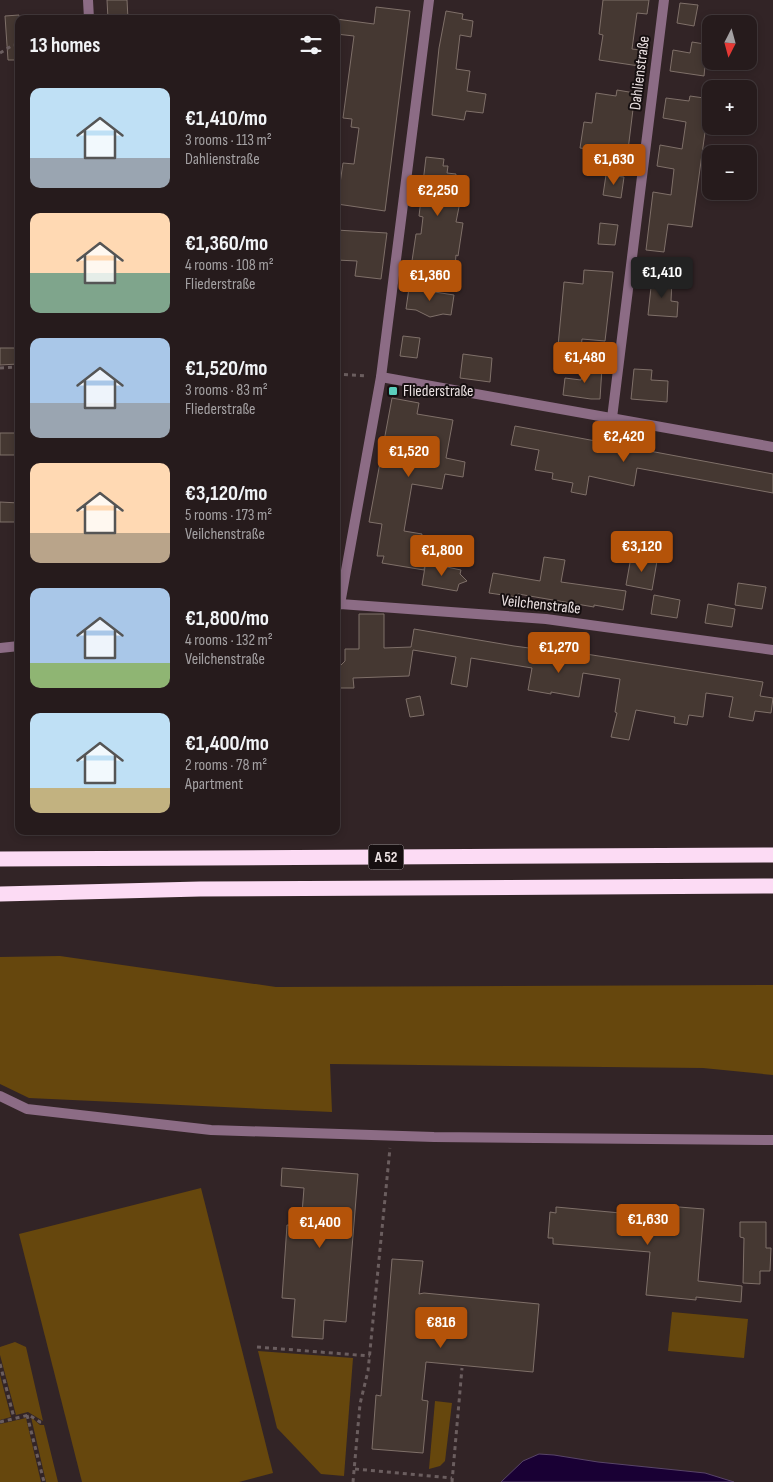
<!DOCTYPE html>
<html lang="en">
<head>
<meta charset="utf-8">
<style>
  body { margin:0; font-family:"Sofia Sans Condensed",sans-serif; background:#2e2425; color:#f1f3f6; height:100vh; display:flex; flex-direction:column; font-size:19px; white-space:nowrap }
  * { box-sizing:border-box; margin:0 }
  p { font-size:16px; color:#a4a1a3 }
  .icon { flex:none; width:28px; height:28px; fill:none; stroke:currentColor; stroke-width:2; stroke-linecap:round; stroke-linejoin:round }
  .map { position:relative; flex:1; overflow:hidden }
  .sheet { position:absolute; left:15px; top:15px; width:325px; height:820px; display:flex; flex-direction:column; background:#261b1c; border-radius:10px; box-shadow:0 2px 8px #0003,0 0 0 1px #42393b }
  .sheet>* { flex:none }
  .needle { width:32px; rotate:186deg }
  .fabs { position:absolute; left:702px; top:15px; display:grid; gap:10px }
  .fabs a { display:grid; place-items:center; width:55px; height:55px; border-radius:10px; background:#261b1c; box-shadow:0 2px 8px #0003,0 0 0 1px #42393b; font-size:25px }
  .price { position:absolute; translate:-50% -42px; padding:0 11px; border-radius:5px; background:#b45309; color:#fff; font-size:16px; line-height:32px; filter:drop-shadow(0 1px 2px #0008) }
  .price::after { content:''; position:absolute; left:50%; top:30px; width:15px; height:11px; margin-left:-8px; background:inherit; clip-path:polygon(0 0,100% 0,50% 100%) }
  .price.selected { background:#222; color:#fff }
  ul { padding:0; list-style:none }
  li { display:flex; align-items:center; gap:15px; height:125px; padding:0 15px }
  li span { display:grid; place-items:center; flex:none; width:140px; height:100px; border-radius:10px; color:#555 }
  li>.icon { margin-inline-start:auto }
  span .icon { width:60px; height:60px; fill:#fffc; stroke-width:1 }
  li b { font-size:21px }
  h2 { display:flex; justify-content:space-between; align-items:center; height:60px; padding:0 15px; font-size:21px }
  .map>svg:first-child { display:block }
  .green { fill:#66470d }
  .water { fill:#190034; stroke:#584468 }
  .building { fill:#453832; stroke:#7f7069 }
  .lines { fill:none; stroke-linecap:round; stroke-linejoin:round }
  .path { stroke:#6b5e5f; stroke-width:3; stroke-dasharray:4 4; stroke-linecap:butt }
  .street { stroke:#8c6c85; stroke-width:10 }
  .highway { stroke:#fcdbf4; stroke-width:15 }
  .poi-dot { fill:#5bcebc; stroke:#160f10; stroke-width:2 }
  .labels { text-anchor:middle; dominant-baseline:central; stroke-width:4; stroke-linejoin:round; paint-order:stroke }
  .shield { fill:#160f10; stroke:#aba2a3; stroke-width:1 }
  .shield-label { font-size:15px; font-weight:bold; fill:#ebe1e2 }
  .street-label { font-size:16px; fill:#ebe1e2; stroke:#160f10 }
  .poi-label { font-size:16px; fill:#ebe1e2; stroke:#160f10; text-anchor:start }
</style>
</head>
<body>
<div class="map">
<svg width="773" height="1482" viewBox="0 0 773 1482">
  <rect width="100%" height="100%" fill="#322426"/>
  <g class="green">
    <polygon points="60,956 276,987 773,985 773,1075 703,1068 330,1064 332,1112 29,1098 0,1084 0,957"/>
    <polygon points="201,1188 273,1473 239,1482 82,1482 19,1234"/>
    <polygon points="672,1312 748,1319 744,1358 668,1351"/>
    <polygon points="15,1342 26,1347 43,1421 28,1412 16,1415 0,1355 0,1347"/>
    <polygon points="258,1351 353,1358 344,1476 321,1474 277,1428"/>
    <polygon points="0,1375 11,1417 0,1420"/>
    <polygon points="435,1401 452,1403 445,1461 440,1466 429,1469"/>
    <polygon points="31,1417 40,1425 44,1425 58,1482 46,1482"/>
    <polygon points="26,1418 41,1482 0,1482 0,1424"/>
  </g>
  <polygon class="water" points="539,1454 554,1455 598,1462 705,1473 734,1482 501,1482 523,1461"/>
  <g class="building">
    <polygon points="107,0 127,0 128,19 108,19"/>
    <polygon points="603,0 649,0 647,14 637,13 632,49 640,50 639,66 599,60 603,35 599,34"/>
    <polygon points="680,3 698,5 694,26 677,23"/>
    <polygon points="376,7 410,11 385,211 337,204 343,163 354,164 359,128 351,127 352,119 343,118 354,36 336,34 336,19 374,24"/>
    <polygon points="446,11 463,14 462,19 473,21 471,37 460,35 456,69 470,71 467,91 486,94 483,113 466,111 464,120 432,115 439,48"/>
    <polygon points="19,15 19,60 8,60 5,16"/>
    <polygon points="692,42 711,45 711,67 705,66 704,76 670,71 673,50 690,53"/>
    <polygon points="617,90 635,93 628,150 604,147 604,151 580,148 584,122 592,123 596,93 616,96"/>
    <polygon points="690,96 711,99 709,125 706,125 692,227 668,224 664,252 646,250 653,192 671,195 674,169 657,166 660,145 682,149 686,122 663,118 666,98 689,101"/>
    <polygon points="426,157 444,159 443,166 448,166 447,173 456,174 453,193 460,202 456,222 463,223 458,256 456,255 455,267 412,261 416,234 421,234 423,217 419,216"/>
    <polygon points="606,175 624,177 621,198 603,195"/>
    <polygon points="600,223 618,225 615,245 598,244"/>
    <polygon points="336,230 387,233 381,279 355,276 357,261 336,260"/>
    <polygon points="584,270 613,272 605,341 582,339 581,348 558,346 564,282 583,284"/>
    <polygon points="652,278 672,280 671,301 678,302 677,317 648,315"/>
    <polygon points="409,288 454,295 451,315 443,314 430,317 416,310 406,309"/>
    <polygon points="403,336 420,338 417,358 400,356"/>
    <polygon points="0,348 18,348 18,364 0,365"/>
    <polygon points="463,354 492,358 490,382 460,378"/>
    <polygon points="584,365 602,367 600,399 591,399 563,395 565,378 581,380"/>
    <polygon points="634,369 652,370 651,380 668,381 667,402 631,399"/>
    <polygon points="392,398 419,403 417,414 453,420 446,458 465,462 463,477 445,474 442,489 412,484 404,531 422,534 419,551 427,553 424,570 382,563 384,556 377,556 382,524 369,522"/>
    <polygon points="515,426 773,474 773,493 637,468 634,486 589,476 586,495 571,492 573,483 552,479 553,473 535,470 539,450 511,445"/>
    <polygon points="0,433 19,433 18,455 0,455"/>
    <polygon points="0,502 19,503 19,522 0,522"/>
    <polygon points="544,557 565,560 561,582 626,591 623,610 594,605 594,607 518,594 517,597 489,593 493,573 540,581"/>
    <polygon points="631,557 657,561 652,590 626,585"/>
    <polygon points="426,561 447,565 447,567 461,570 460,574 467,581 459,584 457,591 422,585"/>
    <polygon points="738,583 766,587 762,609 735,605"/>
    <polygon points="654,595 680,600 677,618 651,614"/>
    <polygon points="708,604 735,609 732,627 705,623"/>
    <polygon points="359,614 384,614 384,648 411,647 414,629 514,646 559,652 559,650 586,654 763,682 760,696 773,698 771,713 755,711 753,721 729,717 733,697 706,693 703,717 689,715 687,725 674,723 675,717 636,710 629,740 611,737 617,713 615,712 620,679 583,673 579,697 551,692 551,694 528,690 532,668 471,658 467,687 451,684 456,657 413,650 409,676 353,678 354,688 338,688 337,669 345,661 345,649 359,649"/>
    <polygon points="420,696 424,715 410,717 406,699"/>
    <polygon points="282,1168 358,1174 346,1322 324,1320 323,1339 292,1337 295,1299 282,1298 287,1225 301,1226 304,1188 281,1186"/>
    <polygon points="654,1205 704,1209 698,1281 742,1286 741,1302 696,1297 696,1300 646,1295 650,1252 553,1244 553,1238 548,1238 550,1212 556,1213 556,1207 653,1216"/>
    <polygon points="740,1222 766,1222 766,1248 771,1248 770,1271 760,1271 760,1284 743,1283 744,1238 740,1237"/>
    <polygon points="392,1259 423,1261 419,1294 424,1293 539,1304 533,1372 426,1362 422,1400 428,1401 423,1453 372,1449 376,1395 381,1396"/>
  </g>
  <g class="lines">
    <g class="path">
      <polyline points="0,53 13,45 19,45"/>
      <polyline points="0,368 19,367"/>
      <polyline points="336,374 368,376"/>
      <polyline points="257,1347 370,1356"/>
      <polyline points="0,1364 14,1418"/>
      <polyline points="27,1415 44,1482"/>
      <polyline points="0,1422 29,1415 40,1422 43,1422"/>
      <polyline points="355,1469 452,1478"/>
      <polyline points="353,1482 360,1404 368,1371 390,1148"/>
      <polyline points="452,1482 462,1368"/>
    </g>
    <g class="street">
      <polyline points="88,0 89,19"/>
      <polyline points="381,377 773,447"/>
      <polyline points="612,418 664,0"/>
      <polyline points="340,604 381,377 429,0"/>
      <polyline points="336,607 340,604 546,619 773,650"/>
      <polyline points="0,648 19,646"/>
      <polyline points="0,1096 27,1109 211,1130 434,1137 773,1140"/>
    </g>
    <g class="highway">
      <polyline points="0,859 773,855"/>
      <polyline points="0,894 200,889 773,886"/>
    </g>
  </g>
  <rect class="poi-dot" x="388" y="386" width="10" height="10" rx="2.5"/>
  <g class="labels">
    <rect class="shield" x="368.5" y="844.5" width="35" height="25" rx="4"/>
    <g class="shield-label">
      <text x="386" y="857">A 52</text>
    </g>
    <g class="street-label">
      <text transform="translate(640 73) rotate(-83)">Dahlienstraße</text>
      <text transform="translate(541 605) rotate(6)">Veilchenstraße</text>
    </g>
    <g class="poi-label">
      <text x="403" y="391">Fliederstraße</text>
    </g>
  </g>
</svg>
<div class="fabs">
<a><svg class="needle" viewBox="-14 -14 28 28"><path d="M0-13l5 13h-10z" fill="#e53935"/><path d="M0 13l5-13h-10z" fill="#a4a1a3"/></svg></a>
<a>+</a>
<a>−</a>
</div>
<b class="price" style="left:614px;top:186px">€1,630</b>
<b class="price" style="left:438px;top:217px">€2,250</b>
<b class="price selected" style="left:662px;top:299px">€1,410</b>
<b class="price" style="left:430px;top:302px">€1,360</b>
<b class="price" style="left:585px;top:384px">€1,480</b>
<b class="price" style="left:624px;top:463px">€2,420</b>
<b class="price" style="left:409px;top:478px">€1,520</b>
<b class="price" style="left:642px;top:573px">€3,120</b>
<b class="price" style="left:442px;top:577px">€1,800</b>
<b class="price" style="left:559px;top:674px">€1,270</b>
<b class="price" style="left:648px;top:1246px">€1,630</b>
<b class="price" style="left:320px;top:1249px">€1,400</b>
<b class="price" style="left:441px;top:1349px">€816</b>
<section class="sheet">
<h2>13 homes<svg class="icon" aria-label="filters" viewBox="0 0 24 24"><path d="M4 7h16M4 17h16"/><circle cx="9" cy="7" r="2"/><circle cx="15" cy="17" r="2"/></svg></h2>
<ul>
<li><span style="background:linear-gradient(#bfe0f5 70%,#9aa5b1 0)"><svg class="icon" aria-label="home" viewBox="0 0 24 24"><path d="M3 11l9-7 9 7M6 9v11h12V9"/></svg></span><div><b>€1,410/mo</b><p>3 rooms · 113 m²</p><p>Dahlienstraße</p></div></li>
<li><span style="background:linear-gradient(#ffd9b3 60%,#7fa58c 0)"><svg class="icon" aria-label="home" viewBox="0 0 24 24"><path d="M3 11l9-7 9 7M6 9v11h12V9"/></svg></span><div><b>€1,360/mo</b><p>4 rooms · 108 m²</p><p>Fliederstraße</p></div></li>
<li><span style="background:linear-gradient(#a9c7e8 65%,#9aa5b1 0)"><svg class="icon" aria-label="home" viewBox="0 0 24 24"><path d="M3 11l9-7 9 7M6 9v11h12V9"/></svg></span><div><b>€1,520/mo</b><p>3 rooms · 83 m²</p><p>Fliederstraße</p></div></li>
<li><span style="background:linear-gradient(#ffd9b3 70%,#b9a48a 0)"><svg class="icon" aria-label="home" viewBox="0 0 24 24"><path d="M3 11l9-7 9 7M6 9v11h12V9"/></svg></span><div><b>€3,120/mo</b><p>5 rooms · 173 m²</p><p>Veilchenstraße</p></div></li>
<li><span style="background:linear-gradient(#a9c7e8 75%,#8fb573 0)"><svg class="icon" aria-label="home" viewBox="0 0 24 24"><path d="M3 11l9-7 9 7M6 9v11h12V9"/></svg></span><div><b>€1,800/mo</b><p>4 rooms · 132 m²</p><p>Veilchenstraße</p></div></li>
<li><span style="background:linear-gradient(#bfe0f5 75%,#c2b280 0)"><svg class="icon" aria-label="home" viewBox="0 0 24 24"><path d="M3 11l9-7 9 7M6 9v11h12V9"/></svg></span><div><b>€1,400/mo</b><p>2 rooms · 78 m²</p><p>Apartment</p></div></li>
</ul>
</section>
</div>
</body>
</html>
